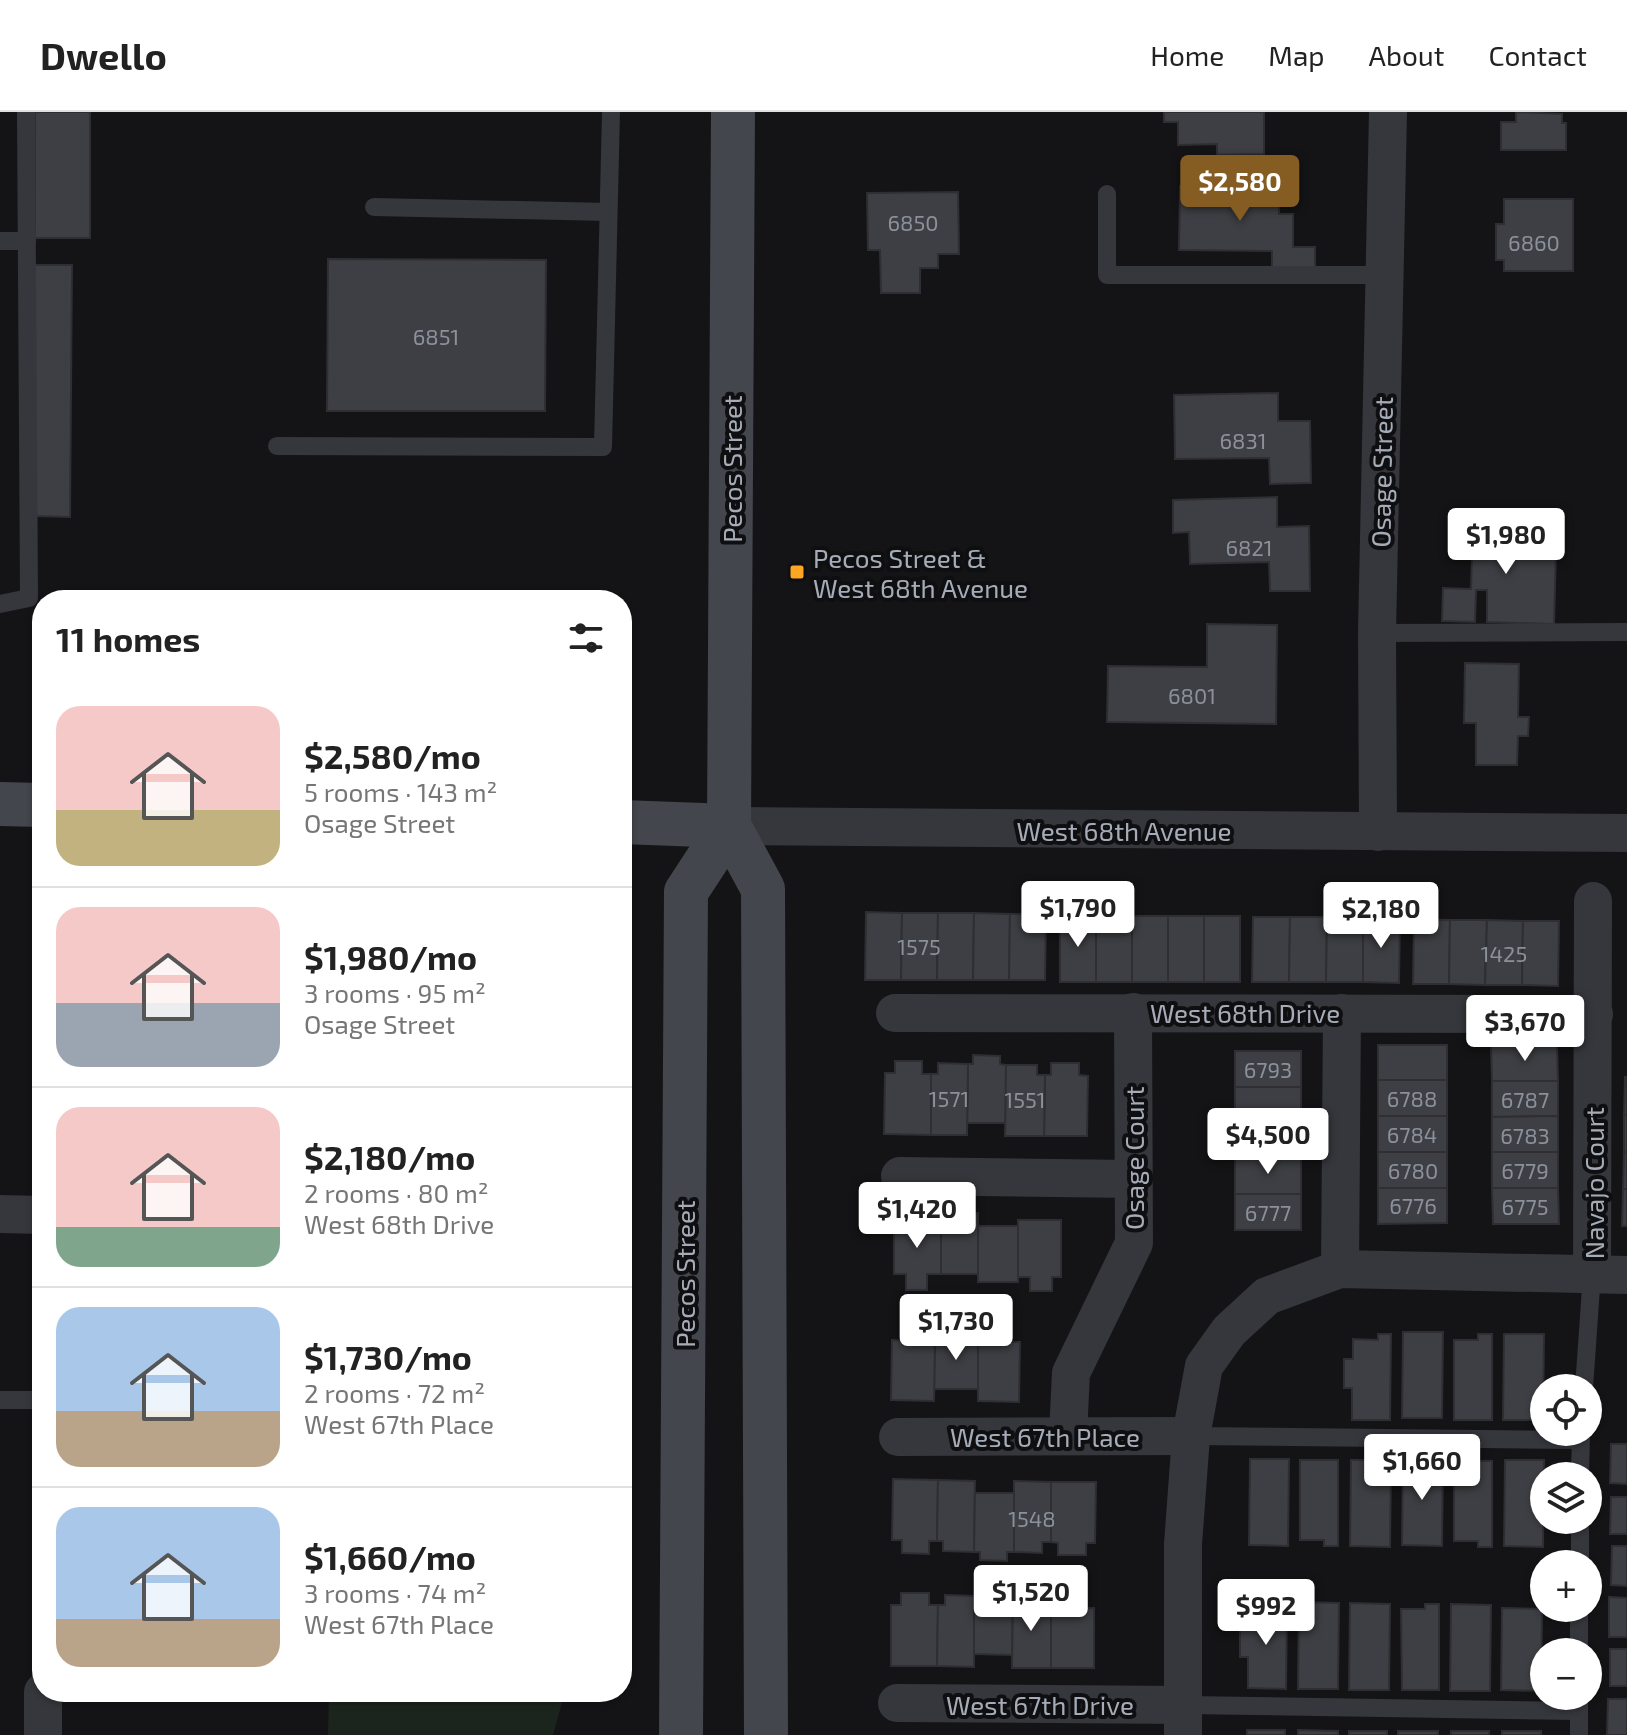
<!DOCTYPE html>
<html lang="en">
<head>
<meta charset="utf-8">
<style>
  body { margin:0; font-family:"Exo 2",sans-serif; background:#f6f6f6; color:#222; height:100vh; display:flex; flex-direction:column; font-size:30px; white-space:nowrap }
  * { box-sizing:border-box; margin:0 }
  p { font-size:26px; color:#767676 }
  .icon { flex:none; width:44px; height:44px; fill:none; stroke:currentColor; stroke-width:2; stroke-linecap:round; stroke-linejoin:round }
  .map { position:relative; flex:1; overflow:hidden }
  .side { position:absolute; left:32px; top:478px; width:600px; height:1112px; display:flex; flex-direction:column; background:#fff; border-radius:32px; box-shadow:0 2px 6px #0004 }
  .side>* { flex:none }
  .controls { position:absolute; left:1530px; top:1262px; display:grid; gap:16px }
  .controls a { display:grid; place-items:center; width:72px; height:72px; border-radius:50%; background:#fff; box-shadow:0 2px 6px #0004; font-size:40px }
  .price { position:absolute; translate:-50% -68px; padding:0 18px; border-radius:8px; background:#fff; color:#222; font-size:26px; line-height:52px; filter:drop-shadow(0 2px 4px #0008) }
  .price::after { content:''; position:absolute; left:50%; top:48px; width:24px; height:18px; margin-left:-12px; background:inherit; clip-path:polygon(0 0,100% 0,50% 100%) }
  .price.active { background:#855d23; color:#fff }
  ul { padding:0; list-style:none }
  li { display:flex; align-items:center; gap:24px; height:200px; padding:0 24px }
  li+li { border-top:2px solid #e0e0e0 }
  li span { display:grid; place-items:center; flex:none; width:224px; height:160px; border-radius:24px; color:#555 }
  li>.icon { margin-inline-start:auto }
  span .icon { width:96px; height:96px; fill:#fffc; stroke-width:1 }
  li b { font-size:34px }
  h2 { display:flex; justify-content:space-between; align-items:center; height:96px; padding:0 24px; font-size:34px }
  header { display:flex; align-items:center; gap:48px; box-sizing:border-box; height:112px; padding:0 40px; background:#fff; border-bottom:2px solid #e0e0e0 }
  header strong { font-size:38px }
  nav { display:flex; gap:44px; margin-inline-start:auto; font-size:28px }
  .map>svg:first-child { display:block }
  .green { fill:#1c251d }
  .building { fill:#3e3f44; stroke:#2e2e33; stroke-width:2 }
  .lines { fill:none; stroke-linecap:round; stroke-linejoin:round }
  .lane { stroke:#35373c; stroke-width:18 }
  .street { stroke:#35373c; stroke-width:38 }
  .secondary { stroke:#43464c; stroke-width:44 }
  .poi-dot { fill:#ffa524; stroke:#0f0f11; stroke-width:3 }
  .labels { text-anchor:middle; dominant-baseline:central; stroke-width:8; stroke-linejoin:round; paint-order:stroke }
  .number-label { font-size:22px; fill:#8b919b }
  .street-label { font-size:26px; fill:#a5acb8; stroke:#0f0f11 }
  .poi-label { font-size:26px; fill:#a5acb8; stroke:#0f0f11; text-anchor:start }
</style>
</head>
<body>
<header>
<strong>Dwello</strong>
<nav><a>Home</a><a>Map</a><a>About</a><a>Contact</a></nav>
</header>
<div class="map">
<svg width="1627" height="1623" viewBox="0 0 1627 1623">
  <rect width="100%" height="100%" fill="#141416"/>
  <polygon class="green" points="329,1580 565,1580 553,1623 328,1623"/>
  <g class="building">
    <rect x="35" y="0" width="55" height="126"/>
    <polygon points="1164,0 1264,0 1264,42 1217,43 1217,32 1178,33 1178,10 1164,10"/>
    <polygon points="1516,0 1562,2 1562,11 1566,11 1566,38 1501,38 1501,10 1516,10"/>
    <polygon points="1180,74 1279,75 1279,102 1293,102 1293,135 1315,135 1315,155 1272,155 1272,139 1179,138"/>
    <polygon points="958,80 959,142 938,142 938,156 920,156 920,181 881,181 880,138 868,138 867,81"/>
    <polygon points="1504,87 1573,87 1573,159 1504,159 1504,148 1496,148 1496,112 1504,112"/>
    <polygon points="328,147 546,148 545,299 327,299"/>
    <polygon points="34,153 72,153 70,405 32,404"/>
    <polygon points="1278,281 1278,309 1310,309 1311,371 1270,372 1269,346 1175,347 1174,283"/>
    <polygon points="1277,385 1277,415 1309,414 1310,479 1270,479 1269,450 1190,452 1189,420 1173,421 1173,388"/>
    <polygon points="1473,407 1535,408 1534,437 1556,438 1554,512 1487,510 1487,478 1476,478 1475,510 1442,509 1443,476 1471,477"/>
    <polygon points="1207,512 1277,513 1276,612 1107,610 1108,554 1207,555"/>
    <polygon points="1465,551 1519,552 1518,605 1529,605 1528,624 1518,624 1517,653 1476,653 1476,611 1464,611"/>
    <polygon points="866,800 902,801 901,868 865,868"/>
    <polygon points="902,801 938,801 937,868 901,868"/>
    <polygon points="938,801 974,801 973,868 937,868"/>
    <polygon points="974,801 1010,802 1009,868 973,868"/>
    <polygon points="1010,802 1046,802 1045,868 1009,868"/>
    <polygon points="1060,803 1096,804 1096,870 1060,870"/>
    <rect x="1096" y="804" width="36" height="66"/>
    <rect x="1132" y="804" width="36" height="66"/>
    <rect x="1168" y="804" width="36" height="66"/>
    <rect x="1204" y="804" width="36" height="66"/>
    <polygon points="1253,805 1290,805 1289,870 1252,870"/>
    <polygon points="1290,805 1327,805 1326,870 1289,870"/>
    <polygon points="1327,805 1363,806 1363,870 1326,870"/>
    <polygon points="1363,806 1400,806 1399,871 1363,870"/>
    <polygon points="1414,807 1450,808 1449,872 1413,872"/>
    <polygon points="1450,808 1487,808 1485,873 1449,872"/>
    <polygon points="1487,808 1523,809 1522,873 1485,873"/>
    <polygon points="1523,809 1559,809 1558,874 1522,873"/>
    <rect x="1378" y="933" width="69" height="35"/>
    <polygon points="1557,933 1558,969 1492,969 1491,934"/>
    <rect x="1235" y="939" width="66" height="36"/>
    <polygon points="973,943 1000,944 1000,952 1006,953 1006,1011 967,1011 968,952 973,952"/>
    <polygon points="895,949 922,949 922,962 931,962 931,1023 884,1022 885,961 895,961"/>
    <polygon points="938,951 968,952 967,1023 931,1023 931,962 938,962"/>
    <polygon points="1051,951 1079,951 1079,963 1088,964 1087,1024 1044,1024 1045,963 1051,963"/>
    <polygon points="1006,953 1037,953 1037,963 1045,963 1044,1024 1005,1024"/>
    <polygon points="1625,965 1627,965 1627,1003 1624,1003"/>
    <rect x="1378" y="968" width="69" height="36"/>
    <polygon points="1492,969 1558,969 1558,1004 1492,1005"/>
    <rect x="1235" y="975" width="66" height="36"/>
    <rect x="1624" y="1003" width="3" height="37"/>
    <rect x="1378" y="1004" width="69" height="36"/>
    <polygon points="1558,1004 1558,1040 1492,1040 1492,1005"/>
    <rect x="1235" y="1011" width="66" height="36"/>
    <rect x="1378" y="1040" width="69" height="36"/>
    <rect x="1492" y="1040" width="66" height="36"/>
    <polygon points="1624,1040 1627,1040 1627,1077 1623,1077"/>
    <rect x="1235" y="1047" width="66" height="35"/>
    <polygon points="1378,1076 1447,1076 1447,1111 1378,1112"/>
    <polygon points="1492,1076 1558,1076 1559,1112 1493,1112"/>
    <polygon points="1623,1077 1627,1077 1627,1114 1622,1114"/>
    <rect x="1235" y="1082" width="66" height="36"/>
    <polygon points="950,1101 978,1101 978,1162 941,1162 941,1106 950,1106"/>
    <polygon points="894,1106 941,1106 941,1162 927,1162 927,1178 906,1178 906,1162 894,1162"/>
    <polygon points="1018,1108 1061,1108 1061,1165 1052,1165 1052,1179 1030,1179 1030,1165 1018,1165"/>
    <rect x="978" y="1114" width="40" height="56"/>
    <polygon points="1403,1220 1443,1220 1442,1306 1402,1306"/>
    <polygon points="935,1222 978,1223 978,1277 934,1277"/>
    <polygon points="1378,1222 1391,1222 1390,1308 1352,1308 1352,1276 1344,1276 1344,1247 1353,1247 1353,1227 1378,1228"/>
    <polygon points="1478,1222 1492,1222 1492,1308 1454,1308 1454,1228 1478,1228"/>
    <polygon points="1504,1222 1544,1222 1543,1308 1503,1308"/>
    <polygon points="892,1228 935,1229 934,1289 891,1288"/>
    <polygon points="978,1230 1020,1230 1019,1290 978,1289"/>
    <polygon points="1611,1332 1627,1332 1627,1372 1610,1371"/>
    <polygon points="1403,1346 1443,1347 1442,1434 1402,1433"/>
    <polygon points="1250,1347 1289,1347 1288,1434 1249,1433"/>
    <polygon points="1300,1348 1338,1348 1338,1434 1324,1434 1324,1428 1300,1428"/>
    <polygon points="1351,1348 1391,1348 1390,1435 1350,1434"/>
    <polygon points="1505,1348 1544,1348 1543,1435 1504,1434"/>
    <polygon points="1454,1349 1492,1349 1492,1435 1478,1435 1478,1429 1454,1429"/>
    <polygon points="893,1367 938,1368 937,1429 929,1429 929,1442 902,1441 902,1428 892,1428"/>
    <polygon points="938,1368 975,1369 974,1440 943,1439 943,1429 937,1429"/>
    <polygon points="1014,1369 1051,1370 1051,1430 1042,1430 1042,1441 1014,1440"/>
    <polygon points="1051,1370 1096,1370 1095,1431 1086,1431 1086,1443 1058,1443 1058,1431 1051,1430"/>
    <polygon points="975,1381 1014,1381 1014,1440 1007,1440 1007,1449 980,1448 980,1440 974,1440"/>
    <polygon points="1611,1385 1627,1385 1627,1422 1610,1422"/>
    <polygon points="1612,1434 1627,1434 1627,1474 1611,1473"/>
    <polygon points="979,1475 1007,1476 1007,1484 1013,1484 1012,1543 974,1542 974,1484 979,1484"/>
    <polygon points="901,1481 929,1481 929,1493 938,1493 937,1554 891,1554 891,1493 901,1493"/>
    <polygon points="945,1483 974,1484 974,1555 937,1554 938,1493 945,1493"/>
    <polygon points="1058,1483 1085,1483 1085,1496 1094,1496 1094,1556 1051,1556 1051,1495 1058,1495"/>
    <polygon points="1013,1484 1044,1484 1043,1495 1051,1495 1051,1556 1012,1556"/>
    <polygon points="1609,1485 1627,1486 1627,1525 1609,1525"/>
    <polygon points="1273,1490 1287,1491 1286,1577 1248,1576 1248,1545 1240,1545 1240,1515 1249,1515 1249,1496 1273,1496"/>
    <polygon points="1299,1490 1339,1491 1338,1577 1298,1577"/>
    <polygon points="1350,1491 1390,1492 1389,1578 1349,1578"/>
    <polygon points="1425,1492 1439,1492 1439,1578 1402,1578 1401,1497 1425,1497"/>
    <polygon points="1451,1492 1491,1493 1490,1579 1450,1579"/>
    <polygon points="1502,1496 1542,1497 1541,1579 1501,1578"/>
    <rect x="1610" y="1537" width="17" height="37"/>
    <polygon points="1608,1587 1627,1587 1627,1623 1607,1623"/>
    <rect x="1247" y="1618" width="38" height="5"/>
    <polygon points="1298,1618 1338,1619 1338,1623 1298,1623"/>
    <rect x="1349" y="1619" width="38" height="4"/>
    <rect x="1398" y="1619" width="40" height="4"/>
    <rect x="1451" y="1619" width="38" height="4"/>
    <rect x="1502" y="1619" width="39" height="4"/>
  </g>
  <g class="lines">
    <g class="lane">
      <polyline points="1107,82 1107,163 1385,163"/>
      <polyline points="374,95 608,100"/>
      <polyline points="0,129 27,129"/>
      <polyline points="277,334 603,335 611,0"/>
      <polyline points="0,492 29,486 26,0"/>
      <polyline points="1377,521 1627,520"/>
      <polyline points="1584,1276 1592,1161"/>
      <polyline points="0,1288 42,1288"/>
      <polyline points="1191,1324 1581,1328"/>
      <polyline points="1580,1364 1581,1320"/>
      <polyline points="1580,1452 1580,1408"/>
      <polyline points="1579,1540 1579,1496"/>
      <polyline points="1183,1593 1579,1599"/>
      <polyline points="1579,1623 1579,1584"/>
    </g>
    <g class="street">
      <polyline points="729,714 1627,721"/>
      <polyline points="1378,720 1377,521 1388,0"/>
      <polyline points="895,901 1594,902"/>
      <polyline points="900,1064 1132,1067"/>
      <polyline points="0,1102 42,1103"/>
      <polyline points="1340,1157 1342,901"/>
      <polyline points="1592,1161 1593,789"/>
      <polyline points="1068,1322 1071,1261 1134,1131 1133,900"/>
      <polyline points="898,1325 1191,1324"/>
      <polyline points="897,1591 1183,1593"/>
      <polyline points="43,1623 43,1580"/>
      <polyline points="1183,1623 1183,1432 1191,1324 1204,1254 1229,1219 1267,1184 1340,1157 1627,1163"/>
    </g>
    <g class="secondary">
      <polyline points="733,0 729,714 763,777 766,1623"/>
      <polyline points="0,692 42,693"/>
      <polyline points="622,710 729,714"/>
      <polyline points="681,1623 686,780 729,714"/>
    </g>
  </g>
  <rect class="poi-dot" x="789" y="452" width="16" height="16" rx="4"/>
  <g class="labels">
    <g class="number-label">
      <text x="913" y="110">6850</text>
      <text x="1534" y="130">6860</text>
      <text x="436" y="224">6851</text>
      <text x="1243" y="328">6831</text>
      <text x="1249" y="435">6821</text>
      <text x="1192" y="583">6801</text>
      <text x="919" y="834">1575</text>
      <text x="1504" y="841">1425</text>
      <text x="1268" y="957">6793</text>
      <text x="949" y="986">1571</text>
      <text x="1412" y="986">6788</text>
      <text x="1025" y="987">1551</text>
      <text x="1525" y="987">6787</text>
      <text x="1412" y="1022">6784</text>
      <text x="1525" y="1023">6783</text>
      <text x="1413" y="1058">6780</text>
      <text x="1525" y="1058">6779</text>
      <text x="1413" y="1093">6776</text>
      <text x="1525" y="1094">6775</text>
      <text x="1268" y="1100">6777</text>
      <text x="1032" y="1406">1548</text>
    </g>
    <g class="street-label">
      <text transform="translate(731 357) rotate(-90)">Pecos Street</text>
      <text transform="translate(1381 360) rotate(-89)">Osage Street</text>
      <text x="1124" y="718">West 68th Avenue</text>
      <text x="1245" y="900">West 68th Drive</text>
      <text transform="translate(1133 1046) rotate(-90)">Osage Court</text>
      <text transform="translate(1593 1071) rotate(-90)">Navajo Court</text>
      <text transform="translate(684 1162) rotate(-90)">Pecos Street</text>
      <text x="1045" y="1324">West 67th Place</text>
      <text x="1040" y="1592">West 67th Drive</text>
    </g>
    <g class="poi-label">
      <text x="813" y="445">Pecos Street &amp;<tspan x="813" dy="30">West 68th Avenue</tspan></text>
    </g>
  </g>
</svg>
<div class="controls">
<a><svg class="icon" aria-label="locate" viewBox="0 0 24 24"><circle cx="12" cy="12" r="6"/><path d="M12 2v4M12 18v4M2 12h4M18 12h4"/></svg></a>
<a><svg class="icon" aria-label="layers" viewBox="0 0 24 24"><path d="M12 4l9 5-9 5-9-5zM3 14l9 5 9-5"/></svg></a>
<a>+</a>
<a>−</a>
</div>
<b class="price active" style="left:1240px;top:111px">$2,580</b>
<b class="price" style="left:1506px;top:464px">$1,980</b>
<b class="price" style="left:1078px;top:837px">$1,790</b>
<b class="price" style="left:1381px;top:838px">$2,180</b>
<b class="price" style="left:1525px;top:951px">$3,670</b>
<b class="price" style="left:1268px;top:1064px">$4,500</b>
<b class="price" style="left:917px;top:1138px">$1,420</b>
<b class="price" style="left:956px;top:1250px">$1,730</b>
<b class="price" style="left:1422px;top:1390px">$1,660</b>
<b class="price" style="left:1031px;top:1521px">$1,520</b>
<b class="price" style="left:1266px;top:1535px">$992</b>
<section class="side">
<h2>11 homes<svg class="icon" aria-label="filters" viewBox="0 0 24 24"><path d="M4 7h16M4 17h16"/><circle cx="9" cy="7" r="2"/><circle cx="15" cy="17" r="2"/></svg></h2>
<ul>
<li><span style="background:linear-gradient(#f6c9c9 65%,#c2b280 0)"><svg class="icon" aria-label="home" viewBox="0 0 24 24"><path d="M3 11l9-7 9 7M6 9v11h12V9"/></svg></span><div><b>$2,580/mo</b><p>5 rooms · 143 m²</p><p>Osage Street</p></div></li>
<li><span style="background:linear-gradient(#f6c9c9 60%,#9aa5b1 0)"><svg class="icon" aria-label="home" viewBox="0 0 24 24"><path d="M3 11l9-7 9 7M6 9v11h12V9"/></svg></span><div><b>$1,980/mo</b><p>3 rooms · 95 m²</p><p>Osage Street</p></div></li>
<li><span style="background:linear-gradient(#f6c9c9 75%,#7fa58c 0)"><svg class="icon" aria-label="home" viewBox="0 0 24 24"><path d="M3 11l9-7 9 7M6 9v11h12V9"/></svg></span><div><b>$2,180/mo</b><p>2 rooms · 80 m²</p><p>West 68th Drive</p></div></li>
<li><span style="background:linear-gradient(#a9c7e8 65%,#b9a48a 0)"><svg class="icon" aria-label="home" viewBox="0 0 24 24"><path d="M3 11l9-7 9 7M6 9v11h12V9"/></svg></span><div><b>$1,730/mo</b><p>2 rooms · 72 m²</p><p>West 67th Place</p></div></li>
<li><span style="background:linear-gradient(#a9c7e8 70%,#b9a48a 0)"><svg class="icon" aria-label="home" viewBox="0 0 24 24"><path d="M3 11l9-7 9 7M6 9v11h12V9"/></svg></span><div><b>$1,660/mo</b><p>3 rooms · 74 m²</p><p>West 67th Place</p></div></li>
</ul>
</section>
</div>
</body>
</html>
